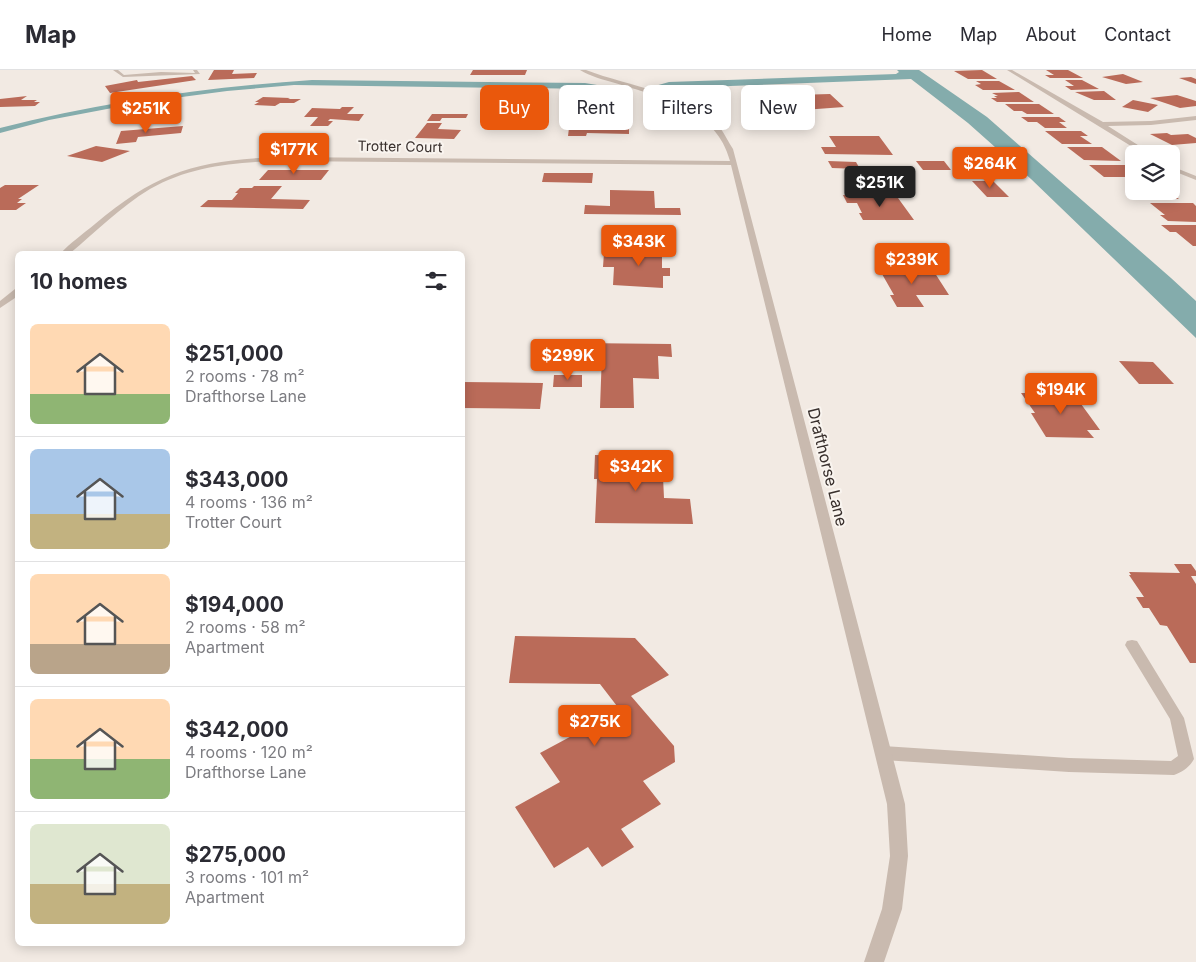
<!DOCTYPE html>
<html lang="en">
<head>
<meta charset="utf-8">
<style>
  body { margin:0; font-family:Inter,sans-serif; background:#f2f2f3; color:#2b2b33; height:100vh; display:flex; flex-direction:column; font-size:19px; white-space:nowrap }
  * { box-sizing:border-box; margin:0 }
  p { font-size:16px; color:#7c7c81 }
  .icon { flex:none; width:28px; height:28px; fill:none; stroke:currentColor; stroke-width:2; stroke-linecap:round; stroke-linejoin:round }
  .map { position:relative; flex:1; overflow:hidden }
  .details { position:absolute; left:15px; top:181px; width:450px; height:695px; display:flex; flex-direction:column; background:#fff; border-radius:8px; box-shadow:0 2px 12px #0003 }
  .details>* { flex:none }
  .hud { position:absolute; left:480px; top:15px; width:475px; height:45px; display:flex; gap:10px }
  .controls { position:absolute; left:1125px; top:75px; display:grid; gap:10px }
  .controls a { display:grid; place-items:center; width:55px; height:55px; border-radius:8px; background:#fff; box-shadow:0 2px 12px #0003; font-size:25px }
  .price { position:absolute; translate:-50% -42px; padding:0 11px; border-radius:5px; background:#ea580c; color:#fff; font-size:16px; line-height:32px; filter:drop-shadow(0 1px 2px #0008) }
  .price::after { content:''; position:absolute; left:50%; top:30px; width:15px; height:11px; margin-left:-8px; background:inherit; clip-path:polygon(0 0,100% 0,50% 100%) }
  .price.selected { background:#222; color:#fff }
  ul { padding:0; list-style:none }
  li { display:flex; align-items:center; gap:15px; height:125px; padding:0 15px }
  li+li { border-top:1px solid #e1e1e2 }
  li span { display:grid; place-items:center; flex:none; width:140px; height:100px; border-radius:8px; color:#555 }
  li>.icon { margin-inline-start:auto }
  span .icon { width:60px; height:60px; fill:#fffc; stroke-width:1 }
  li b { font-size:21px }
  h2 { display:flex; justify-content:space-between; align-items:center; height:60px; padding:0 15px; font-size:21px }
  .chip { padding:0 18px; border-radius:8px; background:#fff; box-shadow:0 2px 12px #0003; font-size:18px; line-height:45px }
  .chip.selected { background:#ea580c; color:#fff }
  header { display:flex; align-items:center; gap:30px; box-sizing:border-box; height:70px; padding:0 25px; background:#fff; border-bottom:1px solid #e1e1e2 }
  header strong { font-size:24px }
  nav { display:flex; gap:28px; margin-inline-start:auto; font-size:18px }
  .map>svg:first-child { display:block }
  .water { fill:#84acac }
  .building { fill:#ba6b59 }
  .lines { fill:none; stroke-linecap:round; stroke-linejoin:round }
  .lane { fill:#c9baaf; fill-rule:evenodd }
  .street { fill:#c9baaf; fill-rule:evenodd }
  .labels { text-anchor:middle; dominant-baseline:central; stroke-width:4; stroke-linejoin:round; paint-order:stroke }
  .far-street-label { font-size:14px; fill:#39302d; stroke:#f9f4ef }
  .street-label { font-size:16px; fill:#39302d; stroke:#f9f4ef }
</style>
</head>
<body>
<header>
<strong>Map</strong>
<nav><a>Home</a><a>Map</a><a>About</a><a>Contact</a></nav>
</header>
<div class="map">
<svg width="1196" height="892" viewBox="0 0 1196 892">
  <rect width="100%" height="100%" fill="#f2eae3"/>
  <g class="water">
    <polygon points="897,0 919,0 987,47 1171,208 1196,231 1196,268 1031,109 968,53 911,9 676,18 655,16 669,12 896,4 899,2"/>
    <path d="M312,10L585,13L603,16L594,19L294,15L227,21L144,32L49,50L0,63V58C103,32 206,17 312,10Z"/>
  </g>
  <g class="building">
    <polygon points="214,0 234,0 232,4 257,3 254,8 208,10"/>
    <polygon points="473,0 527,0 525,5 470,5"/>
    <polygon points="982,0 997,9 968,9 954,1"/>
    <polygon points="1046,0 1068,0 1083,8 1050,8 1045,5 1054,5"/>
    <polygon points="1123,4 1143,12 1126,14 1102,7"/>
    <polygon points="192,6 196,10 110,23 105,16 137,10 138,12"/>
    <polygon points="1191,7 1196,9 1196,14 1179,8"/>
    <polygon points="1065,10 1082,10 1099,19 1071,20 1065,16 1074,16"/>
    <polygon points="976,11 999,11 1015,20 983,20 975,15 981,14"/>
    <polygon points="1104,21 1116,30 1094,30 1075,22"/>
    <polygon points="1019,22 1034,32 997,32 991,28 997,28 994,26 998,26 992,23"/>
    <polygon points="830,24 844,37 803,40 799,36 811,36 803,28 799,29 796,25"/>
    <polygon points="1177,25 1196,31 1196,36 1180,38 1150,28"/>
    <polygon points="27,26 21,30 37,30 34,32 40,32 35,36 0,37 0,29"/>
    <polygon points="263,27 290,28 288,29 301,29 294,33 280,33 275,36 254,35 259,32 255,32"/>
    <polygon points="1133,30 1158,35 1148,42 1122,37"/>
    <polygon points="1005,34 1039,34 1054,44 1027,44 1022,41 1014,41"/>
    <polygon points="342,37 354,37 347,44 364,44 359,51 330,49 328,51 333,51 328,56 310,56 318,47 304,47 312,38 340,39"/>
    <polygon points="145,40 144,46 122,48 123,42"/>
    <polygon points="432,44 468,44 466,48 442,48 440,51 427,51"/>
    <polygon points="1021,47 1059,47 1066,52 1059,52 1067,58 1045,58 1037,52 1028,52"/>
    <polygon points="578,49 601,49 601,53 629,53 629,64 587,63 586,66 568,66 569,58 576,58"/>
    <polygon points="427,53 442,53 438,59 461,60 454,69 415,68"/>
    <polygon points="183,56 181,63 138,67 136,72 116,74 121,61"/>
    <polygon points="1045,61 1081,61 1088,66 1080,66 1092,74 1062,74"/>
    <polygon points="1167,63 1171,65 1188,64 1196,68 1196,73 1172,75 1150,64"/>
    <polygon points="829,66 879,66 893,85 825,84 821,77 836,77"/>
    <polygon points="96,76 130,81 102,92 67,86"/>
    <polygon points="1067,77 1102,77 1121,91 1084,90"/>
    <polygon points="828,91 856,92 860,99 832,98"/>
    <polygon points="916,91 944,91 951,100 923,100"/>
    <polygon points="1089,95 1129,95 1134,98 1134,101 1130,101 1134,104 1134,107 1104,107"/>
    <polygon points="268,100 329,100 321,110 259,110"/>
    <polygon points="544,103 593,103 592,113 542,112"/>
    <polygon points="972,111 993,111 1009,127 987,127"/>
    <polygon points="5,115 39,115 18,129 22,129 17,133 26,133 16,140 0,140 0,118"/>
    <polygon points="254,116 282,116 271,129 310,130 303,139 200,137 208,130 232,130 238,123 235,123 240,118 252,118"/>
    <polygon points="610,120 654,121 655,138 680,138 681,145 584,144 585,135 610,136"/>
    <polygon points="1138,121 1168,121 1179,129 1148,129"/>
    <polygon points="843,125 898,128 914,150 863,150 859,143 862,143 857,133 847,133"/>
    <polygon points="1150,133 1193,133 1196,136 1196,152 1168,151 1160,145 1165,145"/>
    <polygon points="1161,155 1196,155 1196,176 1193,176 1176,162 1170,162"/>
    <polygon points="630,176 672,177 672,186 662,186 662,198 670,198 670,206 663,206 663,218 613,215 614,197 603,197 604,183 630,184"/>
    <polygon points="878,197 931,197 949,225 916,225 924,237 897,237 890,225 894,225"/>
    <polygon points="579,273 671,274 672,287 658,286 659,309 633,308 634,338 600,338 602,283 578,283"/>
    <polygon points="1119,291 1153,292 1174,314 1139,314"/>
    <polygon points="554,305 582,305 582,317 553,317"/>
    <polygon points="462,312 543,313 540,339 462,338"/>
    <polygon points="1021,323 1073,323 1100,360 1087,360 1094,368 1046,367 1031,343 1035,343"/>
    <polygon points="595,385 662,386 664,428 690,429 693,454 595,453 597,409 594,409"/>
    <polygon points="1174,494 1191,494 1196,501 1196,506 1191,506 1196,514 1196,593 1190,593 1167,556 1160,555 1149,538 1143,538 1136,527 1144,527 1129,505 1131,505 1129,502 1180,503"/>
    <polygon points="515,566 635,568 669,605 631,626 674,676 675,692 643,711 661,734 621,759 634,777 602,797 588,777 554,798 515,737 560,712 540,683 620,640 600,614 509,613"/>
  </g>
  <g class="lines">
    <g class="lane">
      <polygon points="113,0 118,0 124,5 161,2 195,3 193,0 197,0 200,4 123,7"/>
      <path d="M1132,570L1137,571L1184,648L1194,689C1190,697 1182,702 1174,705L1069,702L883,690L878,688L876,683L878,678L883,676L1069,688L1171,691L1178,686L1170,649L1125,575L1127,571Z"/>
    </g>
    <g class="street">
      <path d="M580,0H586C630,17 688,22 721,59C725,65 729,73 733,79L905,734L908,786L902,839L884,892H864L882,839L890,786L887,734L731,95L280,91C235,92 190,96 150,119C120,137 96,162 69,184H60C70,173 83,164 95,154C158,101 198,90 280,87L730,91C717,39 660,27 615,13C604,10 590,6 580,0Z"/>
      <polygon points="1007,0 1012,0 1103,52 1151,51 1196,46 1196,50 1151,55 1108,56 1152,84 1144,84"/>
      <polygon points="1171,96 1196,106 1196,110 1171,100"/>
      <polygon points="15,219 18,219 18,226 0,238 0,231"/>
    </g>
  </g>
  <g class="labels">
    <g class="far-street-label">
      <text transform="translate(400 76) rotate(1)">Trotter Court</text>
    </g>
    <g class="street-label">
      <text transform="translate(828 397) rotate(76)">Drafthorse Lane</text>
    </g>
  </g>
</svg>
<div class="controls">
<a><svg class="icon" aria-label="layers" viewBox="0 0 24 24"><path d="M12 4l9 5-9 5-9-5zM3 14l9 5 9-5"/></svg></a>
</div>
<b class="price" style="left:146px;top:64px">$251K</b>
<b class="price" style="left:294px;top:105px">$177K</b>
<b class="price" style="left:990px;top:119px">$264K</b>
<b class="price selected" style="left:880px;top:138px">$251K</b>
<b class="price" style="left:639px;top:197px">$343K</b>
<b class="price" style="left:912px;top:215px">$239K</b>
<b class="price" style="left:568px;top:311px">$299K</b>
<b class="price" style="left:1061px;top:345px">$194K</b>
<b class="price" style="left:636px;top:422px">$342K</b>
<b class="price" style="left:595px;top:677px">$275K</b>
<div class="hud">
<a class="chip selected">Buy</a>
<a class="chip">Rent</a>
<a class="chip">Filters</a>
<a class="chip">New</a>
</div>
<section class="details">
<h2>10 homes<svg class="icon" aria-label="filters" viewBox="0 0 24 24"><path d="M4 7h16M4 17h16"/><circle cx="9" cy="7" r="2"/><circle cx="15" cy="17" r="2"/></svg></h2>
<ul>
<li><span style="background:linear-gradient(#ffd9b3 70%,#8fb573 0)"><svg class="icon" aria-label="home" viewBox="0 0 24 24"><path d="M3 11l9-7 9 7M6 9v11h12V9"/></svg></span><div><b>$251,000</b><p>2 rooms · 78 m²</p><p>Drafthorse Lane</p></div></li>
<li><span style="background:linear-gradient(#a9c7e8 65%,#c2b280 0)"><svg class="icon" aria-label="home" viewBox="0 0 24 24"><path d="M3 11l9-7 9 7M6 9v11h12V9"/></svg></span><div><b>$343,000</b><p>4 rooms · 136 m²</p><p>Trotter Court</p></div></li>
<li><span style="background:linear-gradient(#ffd9b3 70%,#b9a48a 0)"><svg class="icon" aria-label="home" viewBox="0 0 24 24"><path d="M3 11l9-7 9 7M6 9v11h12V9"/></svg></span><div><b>$194,000</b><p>2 rooms · 58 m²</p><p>Apartment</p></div></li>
<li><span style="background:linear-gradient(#ffd9b3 60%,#8fb573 0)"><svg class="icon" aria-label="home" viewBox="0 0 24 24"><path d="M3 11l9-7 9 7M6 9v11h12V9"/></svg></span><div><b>$342,000</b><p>4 rooms · 120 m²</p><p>Drafthorse Lane</p></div></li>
<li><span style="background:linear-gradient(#dfe7d0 60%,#c2b280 0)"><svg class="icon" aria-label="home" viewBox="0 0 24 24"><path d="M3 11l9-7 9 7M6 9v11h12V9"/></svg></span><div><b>$275,000</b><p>3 rooms · 101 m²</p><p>Apartment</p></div></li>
</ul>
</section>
</div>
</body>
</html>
